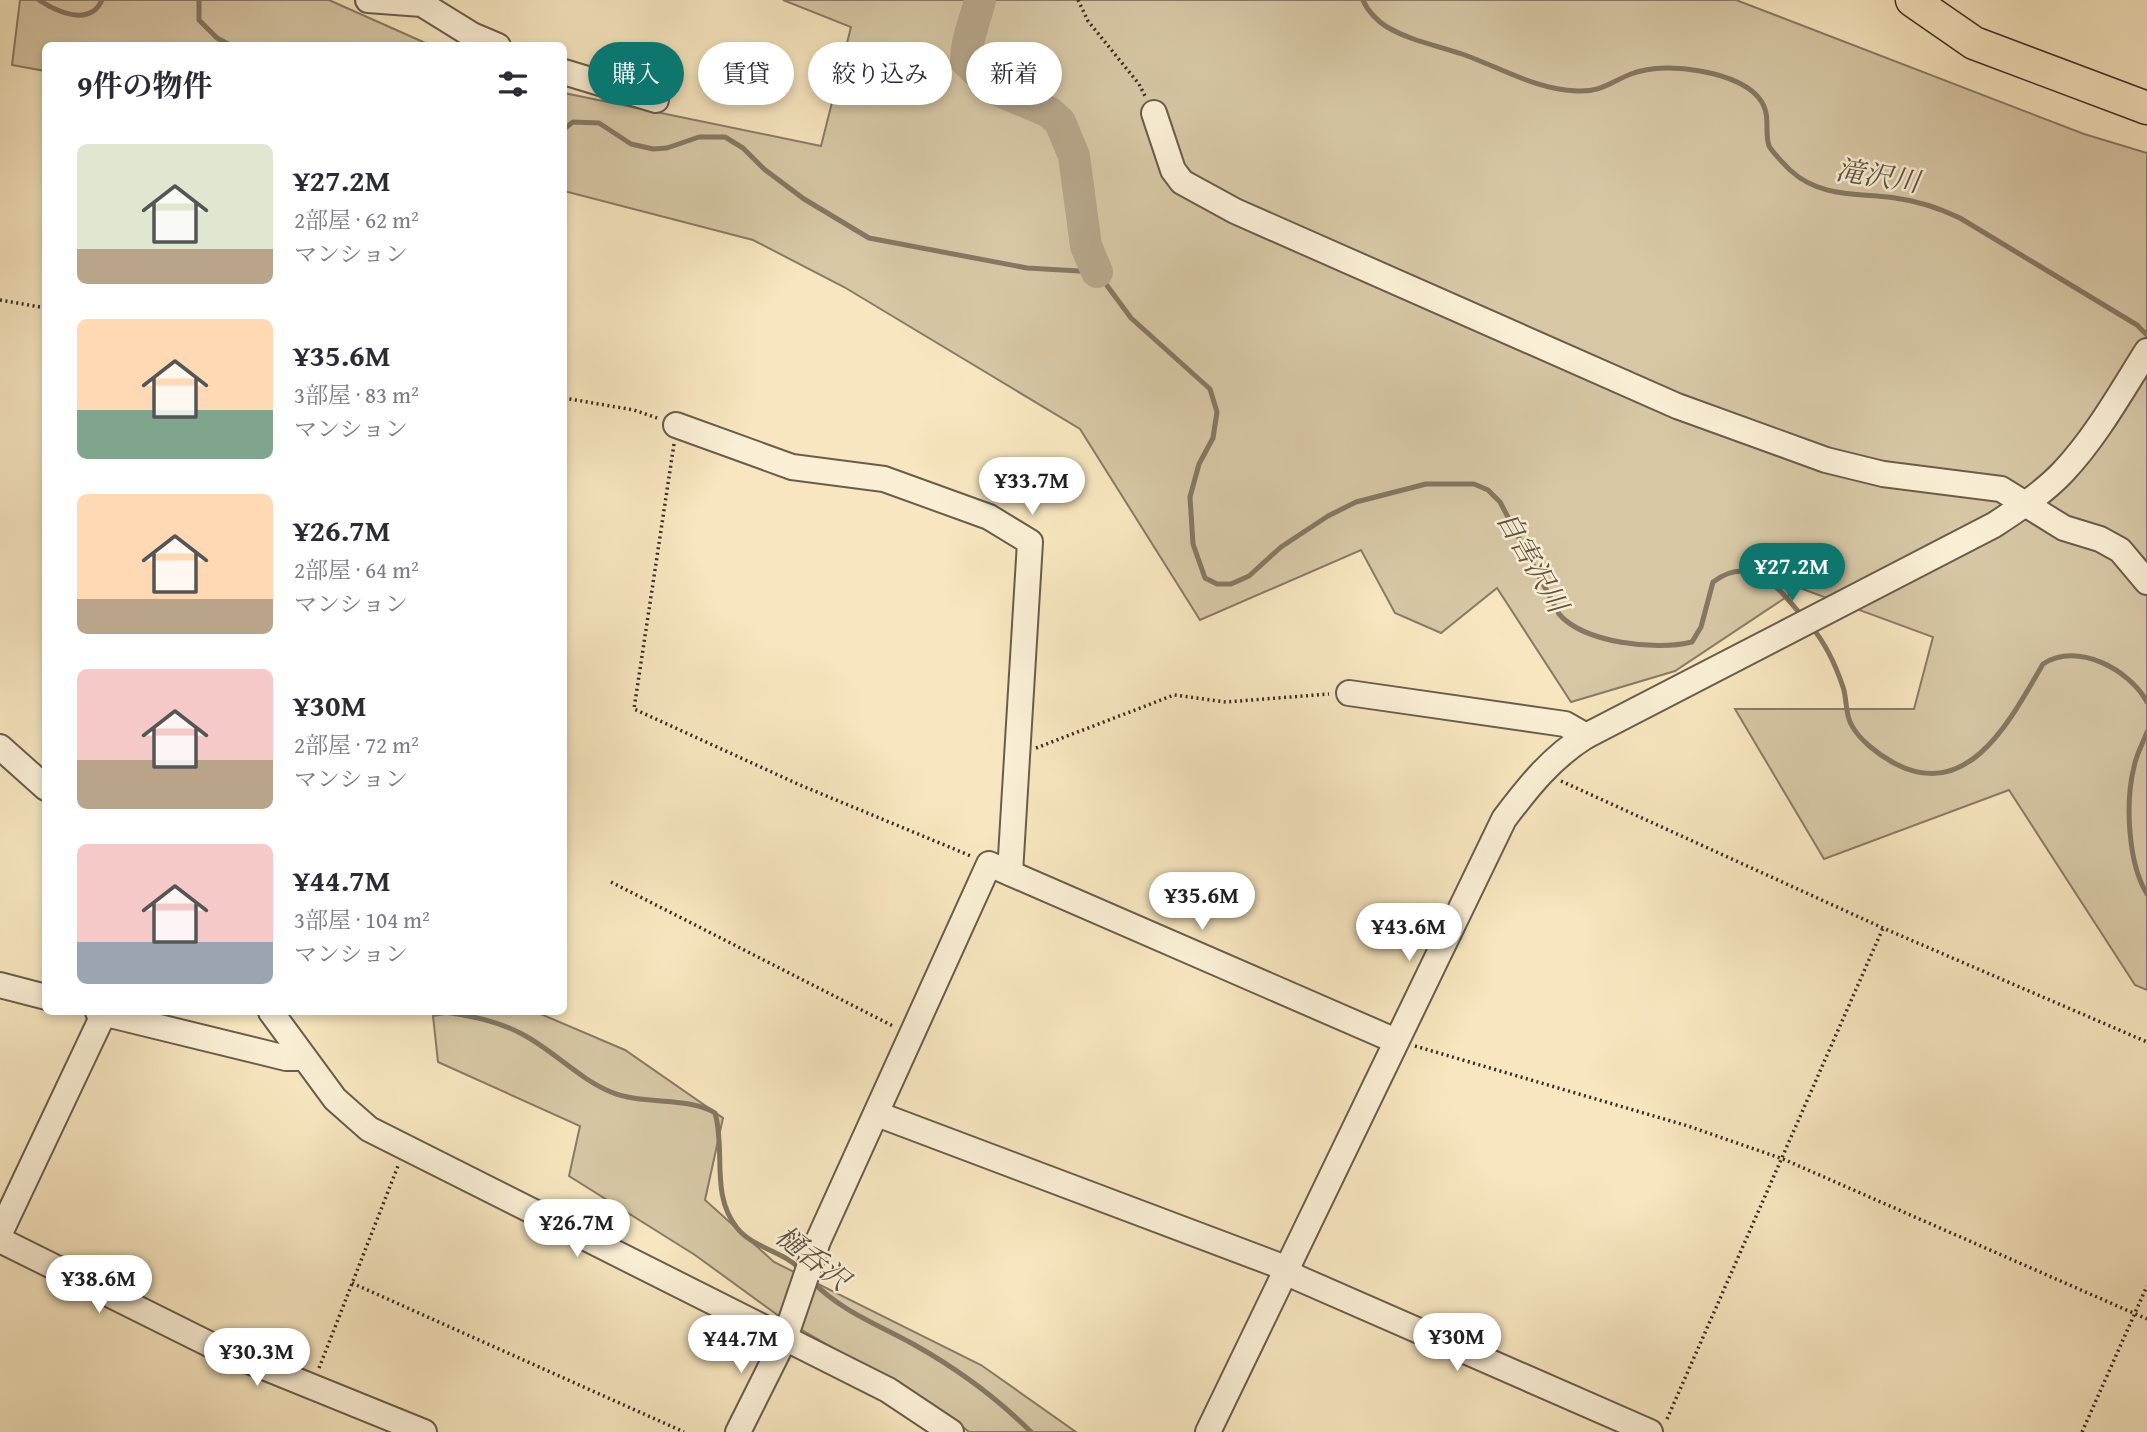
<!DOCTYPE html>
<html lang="ja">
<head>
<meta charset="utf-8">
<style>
  body { margin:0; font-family:"Gentium Book Plus","Noto Serif JP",serif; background:#f2f2f3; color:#2b2b33; height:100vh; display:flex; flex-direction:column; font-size:26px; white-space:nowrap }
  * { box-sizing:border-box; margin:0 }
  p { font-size:23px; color:#7c7c81 }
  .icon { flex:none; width:38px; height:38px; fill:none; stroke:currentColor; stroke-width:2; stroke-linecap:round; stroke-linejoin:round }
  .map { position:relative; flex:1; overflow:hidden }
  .drawer { position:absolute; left:42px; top:42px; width:525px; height:973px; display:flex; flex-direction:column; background:#fff; border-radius:10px; box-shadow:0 4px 10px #0003 }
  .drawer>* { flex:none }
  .top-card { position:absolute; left:588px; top:42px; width:665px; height:63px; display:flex; gap:14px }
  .price { position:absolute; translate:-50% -60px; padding:0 16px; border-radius:24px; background:#fff; color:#222; font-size:23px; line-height:46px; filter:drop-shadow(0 2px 4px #0008) }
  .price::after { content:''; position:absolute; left:50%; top:42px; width:21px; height:16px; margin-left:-10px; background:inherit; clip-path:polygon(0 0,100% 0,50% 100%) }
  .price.current { background:#0f766e; color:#fff }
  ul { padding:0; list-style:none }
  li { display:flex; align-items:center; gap:21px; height:175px; padding:0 35px }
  li span { display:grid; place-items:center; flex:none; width:196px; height:140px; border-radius:10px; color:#555 }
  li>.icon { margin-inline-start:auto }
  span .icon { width:84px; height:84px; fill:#fffc; stroke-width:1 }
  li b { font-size:30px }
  h2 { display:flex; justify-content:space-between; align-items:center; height:84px; padding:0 35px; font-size:30px }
  .chip { padding:0 24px; border-radius:32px; background:#fff; box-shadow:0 4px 10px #0003; font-size:24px; line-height:63px }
  .chip.current { background:#0f766e; color:#fff }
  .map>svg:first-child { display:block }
  .green { fill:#d7c7a5; stroke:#897a66; stroke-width:2 }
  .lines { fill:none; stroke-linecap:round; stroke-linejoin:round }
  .stream { stroke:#857763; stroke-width:5 }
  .river { stroke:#b7a78b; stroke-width:32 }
  .minor-casing { stroke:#6a5c4c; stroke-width:28 }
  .major-casing { stroke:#3b2e26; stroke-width:35 }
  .path { stroke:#3b2e26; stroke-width:3.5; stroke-dasharray:2 3.5; stroke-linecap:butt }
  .minor { stroke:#faefd5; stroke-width:24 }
  .major { stroke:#f7e6bf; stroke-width:32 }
  .labels { text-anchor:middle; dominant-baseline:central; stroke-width:5; stroke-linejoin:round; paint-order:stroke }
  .water-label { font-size:28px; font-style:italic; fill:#605244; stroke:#faefd5 }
</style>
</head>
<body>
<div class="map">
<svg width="2147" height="1432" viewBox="0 0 2147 1432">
  <rect width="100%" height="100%" fill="#f7e6bf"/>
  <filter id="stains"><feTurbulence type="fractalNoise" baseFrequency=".00286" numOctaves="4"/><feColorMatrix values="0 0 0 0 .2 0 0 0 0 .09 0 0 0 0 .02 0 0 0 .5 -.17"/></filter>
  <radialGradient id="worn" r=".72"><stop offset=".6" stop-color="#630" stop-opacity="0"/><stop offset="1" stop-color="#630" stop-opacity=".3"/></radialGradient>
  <g class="green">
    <polygon points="20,0 329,0 430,45 46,46 45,71 12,65"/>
    <polygon points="783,0 1736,0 2084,134 2147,153 2147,990 2135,985 2009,790 1824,859 1735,709 1914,709 1933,637 1800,588 1675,671 1571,702 1497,588 1441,633 1395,613 1361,550 1200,620 1080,429 844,287 753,240 564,191 564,93 821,146 851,27"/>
    <polygon points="458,1012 536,1012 625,1050 723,1118 705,1200 774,1262 981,1365 1076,1432 969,1432 947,1414 783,1319 695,1255 569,1176 580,1126 438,1062 433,1016"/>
  </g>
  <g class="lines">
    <g class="stream">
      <path d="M39,0C57,12 90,27 102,0"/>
      <polyline points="199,0 199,20 217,38 232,46"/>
      <path d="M1363,0C1367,10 1377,21 1387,27C1411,41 1436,45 1462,54C1499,67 1537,90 1577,91C1603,92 1610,82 1631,74C1652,66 1679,67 1700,71C1723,75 1757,85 1765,109C1769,120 1765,135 1769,146C1773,153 1784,164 1790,170C1820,198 1858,193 1895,198C1919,201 1939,208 1960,218L2137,325L2147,335"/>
      <path d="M564,129L573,122L599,123L631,144L653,149L667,148L699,137H725L743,148L764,169L804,199L869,238L1027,268L1097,272L1131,318L1210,389L1217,412L1213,438L1199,464L1190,497L1193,544L1205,578L1217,584H1231L1249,576L1281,547L1328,516L1356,502L1426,484H1474L1488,490L1500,502L1559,614C1584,643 1656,651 1692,642L1701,627L1713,582C1752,553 1778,587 1802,616"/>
      <path d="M1811,626C1825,643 1836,666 1843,687C1847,698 1845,713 1851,724C1859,740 1879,755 1894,763C1969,804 2012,717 2043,664C2077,641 2130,670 2147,702"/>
      <path d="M2147,732C2143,743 2136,755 2134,767C2125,803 2128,863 2147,894"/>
      <path d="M445,1012C471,1016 498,1021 522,1034C553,1050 579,1079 611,1092C641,1105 692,1097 715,1113C726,1151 710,1194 737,1228C753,1248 783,1251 800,1269"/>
      <path d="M812,1281C839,1310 879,1325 913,1344C956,1368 996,1397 1031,1432"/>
    </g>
    <path class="river" d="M980,0C975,22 966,39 966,61L995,89L1049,112L1060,122L1074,156L1086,246L1097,272"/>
    <defs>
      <g id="minor">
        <polyline points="368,0 422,4 472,35 498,46"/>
        <polyline points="564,72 656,100"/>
        <polyline points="1154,113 1173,170 1182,182 1235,211 1677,406 1826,460 1883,474 2001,489 2064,528 2100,539 2120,550 2147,582"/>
        <polyline points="676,425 792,467 884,479 989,517 1030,542 1010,873"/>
        <polyline points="1349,693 1565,724 1586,736"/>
        <polyline points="0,747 46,788"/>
        <polyline points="0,985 46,997"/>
        <polyline points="98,1012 286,1058 304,1058"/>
        <polyline points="271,1012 335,1099 369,1129 888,1390 951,1432"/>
        <polyline points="877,1114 1275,1264 1298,1278 1650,1432"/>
        <polyline points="0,1233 104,1013"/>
        <polyline points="0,1240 219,1349 424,1432"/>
        <polyline points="738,1432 785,1338 818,1241 989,864 1396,1041"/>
        <path d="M1208,1432L1504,819C1529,786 1551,758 1586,736L1994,525C2017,510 2043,493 2063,472C2096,437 2121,392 2147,351"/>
      </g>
      <polyline id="major" points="1912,0 1974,43 2147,108"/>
    </defs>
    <use href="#minor" class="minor-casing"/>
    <use href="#major" class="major-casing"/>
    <g class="path">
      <polyline points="1078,0 1088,21 1139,84 1145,96"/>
      <polyline points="0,300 46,308"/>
      <polyline points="564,398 634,410 657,418"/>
      <polyline points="674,444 634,709 800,785 971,856"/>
      <polyline points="1036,748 1174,695 1226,702 1329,694"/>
      <polyline points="1561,781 1883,928 2147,1042"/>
      <polyline points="611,882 893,1026"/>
      <polyline points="1415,1046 1688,1126 1783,1159 2147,1319"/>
      <polyline points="352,1283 684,1432"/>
      <polyline points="319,1368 398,1166"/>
      <polyline points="1667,1419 1883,928"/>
      <polyline points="2082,1432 2147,1286"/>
    </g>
    <use href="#minor" class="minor"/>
    <use href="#major" class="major"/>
  </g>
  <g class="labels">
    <g class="water-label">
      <text transform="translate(1878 175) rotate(9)">滝沢川</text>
      <text transform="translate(1533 561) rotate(60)">自害沢川</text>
      <text transform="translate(813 1257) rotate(38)">樋呑沢</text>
    </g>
  </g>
  <rect width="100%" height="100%" filter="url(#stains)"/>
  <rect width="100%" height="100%" fill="url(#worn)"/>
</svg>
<b class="price" style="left:1032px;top:517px">¥33.7M</b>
<b class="price current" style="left:1792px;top:603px">¥27.2M</b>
<b class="price" style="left:1202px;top:932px">¥35.6M</b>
<b class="price" style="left:1409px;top:963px">¥43.6M</b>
<b class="price" style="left:577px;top:1259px">¥26.7M</b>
<b class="price" style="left:99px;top:1315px">¥38.6M</b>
<b class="price" style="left:1457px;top:1373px">¥30M</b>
<b class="price" style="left:741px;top:1375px">¥44.7M</b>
<b class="price" style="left:257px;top:1388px">¥30.3M</b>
<div class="top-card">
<a class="chip current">購入</a>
<a class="chip">賃貸</a>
<a class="chip">絞り込み</a>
<a class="chip">新着</a>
</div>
<section class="drawer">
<h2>9件の物件<svg class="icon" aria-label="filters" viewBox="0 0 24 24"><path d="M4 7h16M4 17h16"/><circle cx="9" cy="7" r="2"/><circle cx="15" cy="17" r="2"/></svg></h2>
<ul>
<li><span style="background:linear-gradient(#dfe7d0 75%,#b9a48a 0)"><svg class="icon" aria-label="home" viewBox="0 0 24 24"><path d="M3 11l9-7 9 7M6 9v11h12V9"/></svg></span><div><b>¥27.2M</b><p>2部屋 · 62 m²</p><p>マンション</p></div></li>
<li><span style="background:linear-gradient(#ffd9b3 65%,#7fa58c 0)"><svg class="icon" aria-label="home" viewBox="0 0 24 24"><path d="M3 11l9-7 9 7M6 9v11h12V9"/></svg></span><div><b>¥35.6M</b><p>3部屋 · 83 m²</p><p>マンション</p></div></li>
<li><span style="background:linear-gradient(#ffd9b3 75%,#b9a48a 0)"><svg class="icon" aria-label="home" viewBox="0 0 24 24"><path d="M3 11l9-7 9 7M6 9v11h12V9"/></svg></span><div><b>¥26.7M</b><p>2部屋 · 64 m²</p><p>マンション</p></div></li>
<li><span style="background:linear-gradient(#f6c9c9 65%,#b9a48a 0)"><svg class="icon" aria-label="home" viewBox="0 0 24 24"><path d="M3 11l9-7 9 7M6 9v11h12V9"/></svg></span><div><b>¥30M</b><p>2部屋 · 72 m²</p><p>マンション</p></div></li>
<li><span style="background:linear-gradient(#f6c9c9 70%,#9aa5b1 0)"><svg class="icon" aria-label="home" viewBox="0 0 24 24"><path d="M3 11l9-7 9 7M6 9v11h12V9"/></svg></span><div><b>¥44.7M</b><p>3部屋 · 104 m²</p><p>マンション</p></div></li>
</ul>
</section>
</div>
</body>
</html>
